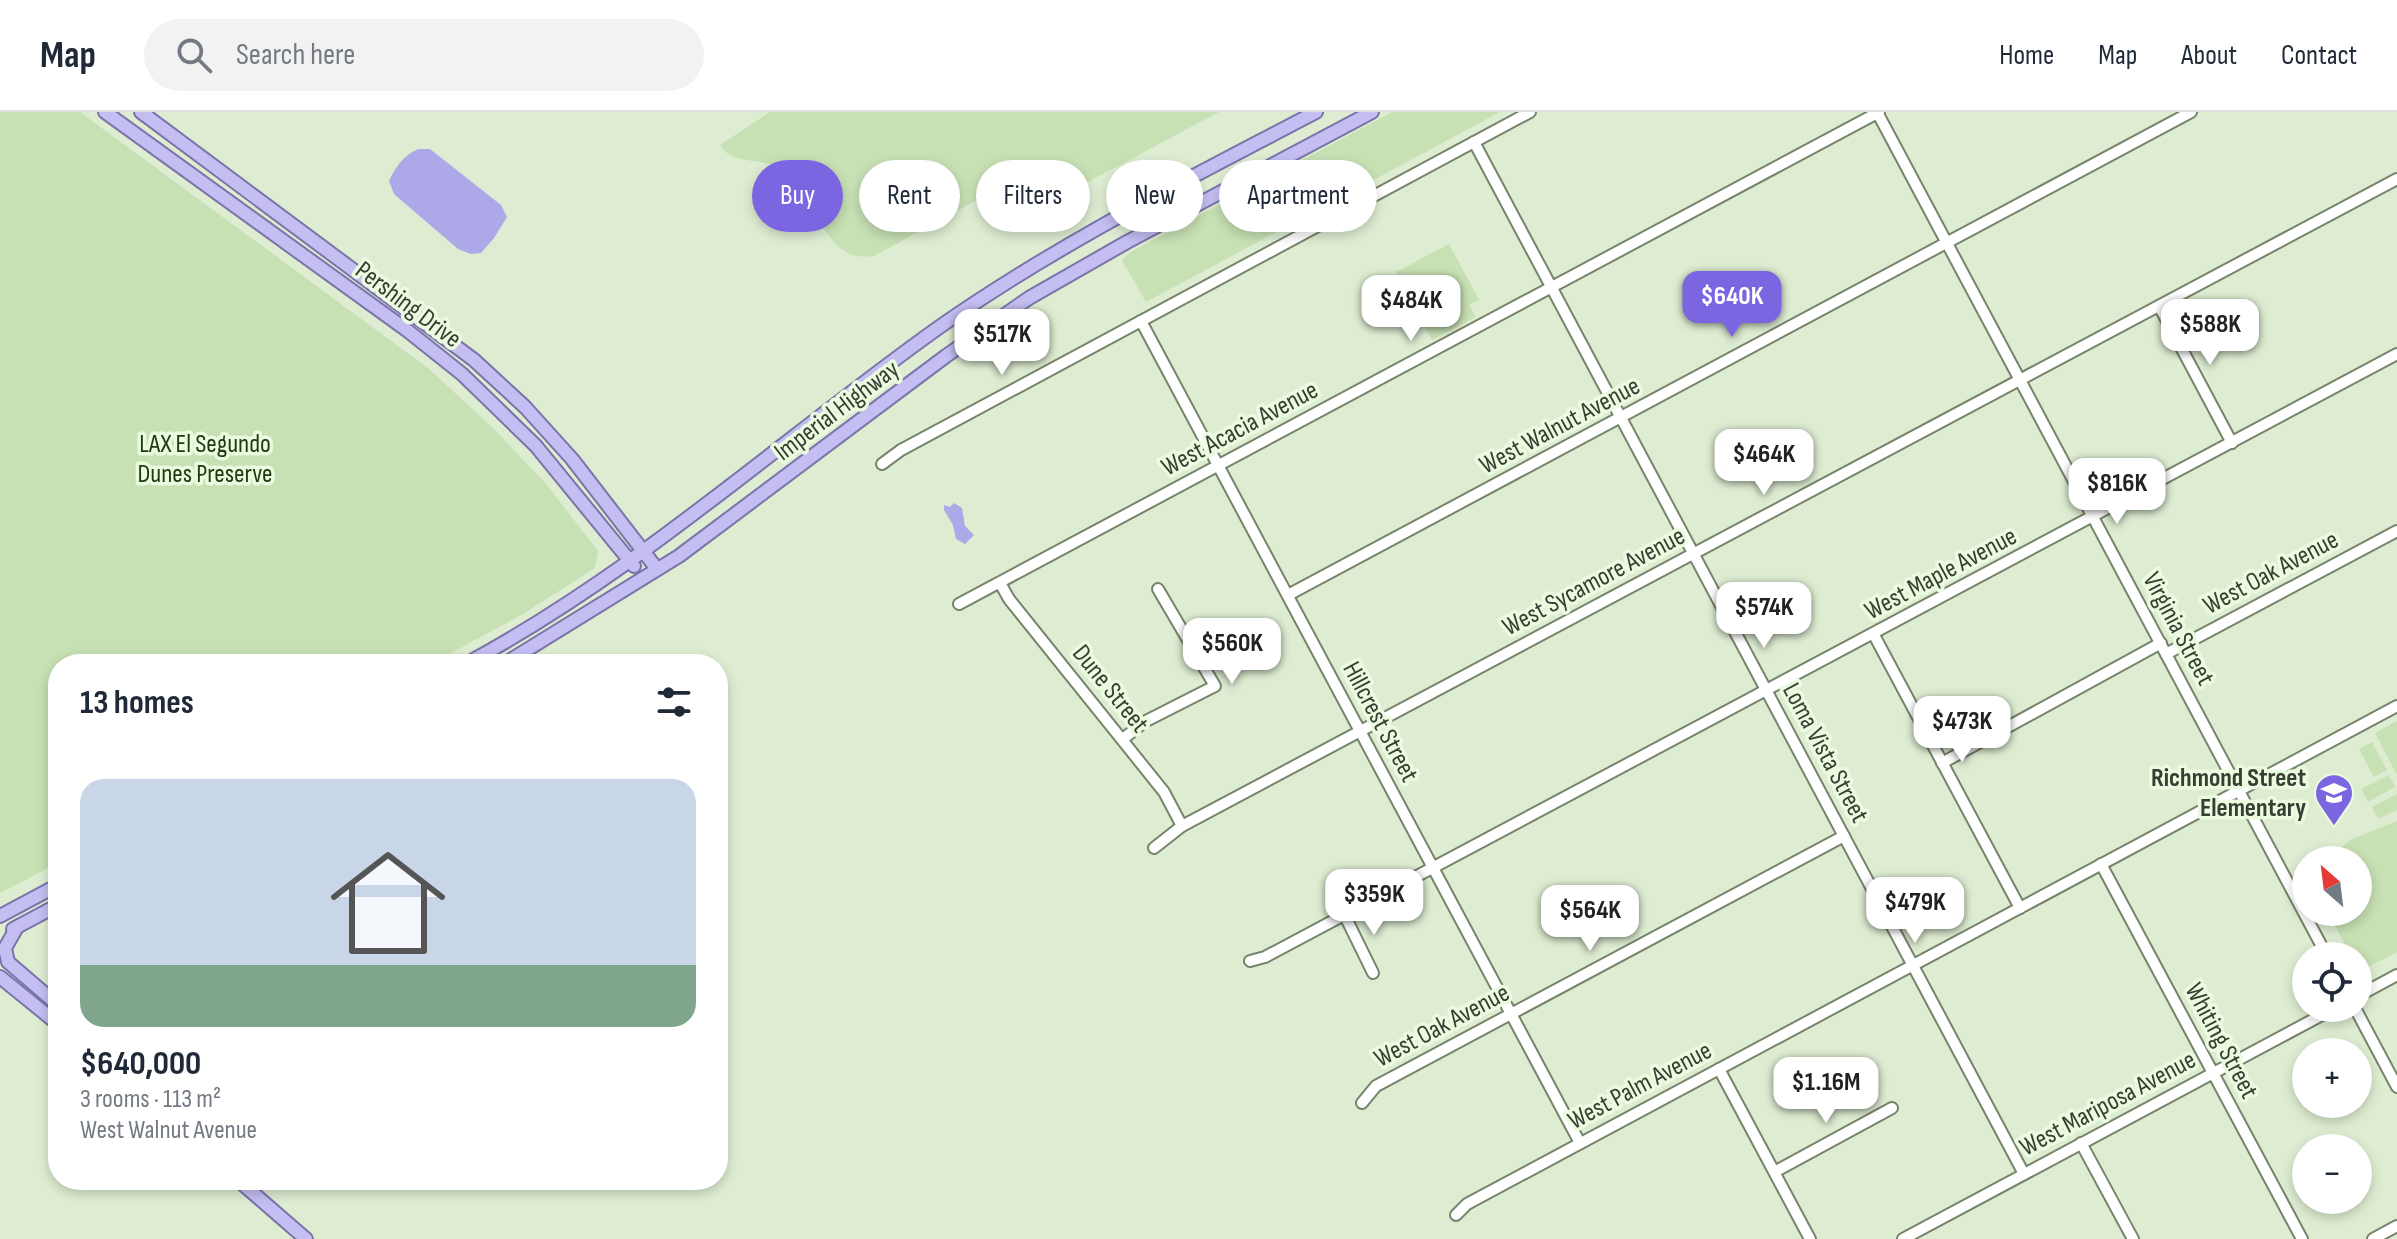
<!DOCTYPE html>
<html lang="en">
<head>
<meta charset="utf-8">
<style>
  body { margin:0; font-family:"Sofia Sans Condensed",sans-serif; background:#f2f2f3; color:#1f2937; height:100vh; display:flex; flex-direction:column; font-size:30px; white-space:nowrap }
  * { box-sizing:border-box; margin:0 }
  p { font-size:26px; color:#747a83 }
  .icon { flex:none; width:44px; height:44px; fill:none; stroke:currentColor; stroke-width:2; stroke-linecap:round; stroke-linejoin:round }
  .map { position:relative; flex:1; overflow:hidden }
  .sheet { position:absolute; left:48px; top:542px; width:680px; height:536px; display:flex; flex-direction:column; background:#fff; border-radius:32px; box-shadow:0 4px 12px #0003 }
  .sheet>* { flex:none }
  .top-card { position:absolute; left:752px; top:48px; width:760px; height:72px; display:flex; gap:16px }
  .needle { width:52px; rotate:332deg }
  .tools { position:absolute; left:2292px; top:734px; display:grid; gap:16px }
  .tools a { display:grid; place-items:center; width:80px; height:80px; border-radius:50%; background:#fff; box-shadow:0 4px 12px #0003; font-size:40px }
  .price { position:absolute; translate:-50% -68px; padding:0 18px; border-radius:16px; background:#fff; color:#222; font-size:26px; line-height:52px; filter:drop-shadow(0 2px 4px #0008) }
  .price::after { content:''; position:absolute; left:50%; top:48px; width:24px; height:18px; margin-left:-12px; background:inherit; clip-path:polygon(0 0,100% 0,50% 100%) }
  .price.active { background:#7b65e0; color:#fff }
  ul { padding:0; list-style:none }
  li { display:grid; align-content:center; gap:16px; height:424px; padding:0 32px }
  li+li { border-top:2px solid #e0e1e3 }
  li span { display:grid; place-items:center; height:248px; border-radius:24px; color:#555 }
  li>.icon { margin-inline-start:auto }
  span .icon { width:144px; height:144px; fill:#fffc; stroke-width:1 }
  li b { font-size:34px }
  h2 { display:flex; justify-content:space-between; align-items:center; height:96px; padding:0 32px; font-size:34px }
  .tag { padding:0 28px; border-radius:36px; background:#fff; box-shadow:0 4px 12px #0003; font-size:28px; line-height:72px }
  .tag.active { background:#7b65e0; color:#fff }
  header { display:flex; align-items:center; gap:48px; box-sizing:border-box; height:112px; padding:0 40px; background:#fff; border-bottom:2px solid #e0e1e3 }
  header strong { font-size:38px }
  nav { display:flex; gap:44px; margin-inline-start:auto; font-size:28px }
  .search { width:560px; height:72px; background:#f2f2f3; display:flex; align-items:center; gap:20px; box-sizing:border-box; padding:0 28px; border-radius:44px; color:#747a83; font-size:30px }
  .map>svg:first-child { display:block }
  .green { fill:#c7e0b4 }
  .water { fill:#ada8e7 }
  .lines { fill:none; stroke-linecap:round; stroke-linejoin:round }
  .minor-casing { stroke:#76846c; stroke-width:14 }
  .major-casing { stroke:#7a75a9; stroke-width:16 }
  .minor { stroke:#fff; stroke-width:10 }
  .major { stroke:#c4bef2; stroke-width:12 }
  .labels { text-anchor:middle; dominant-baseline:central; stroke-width:7; stroke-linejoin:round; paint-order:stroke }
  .street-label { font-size:26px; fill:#383e33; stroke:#ebfbdf }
  .park-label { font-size:26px; fill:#23390f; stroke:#ebfbdf }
  .poi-label { font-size:26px; font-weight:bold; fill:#383e33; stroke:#ebfbdf; text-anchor:end }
</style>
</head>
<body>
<header>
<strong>Map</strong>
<div class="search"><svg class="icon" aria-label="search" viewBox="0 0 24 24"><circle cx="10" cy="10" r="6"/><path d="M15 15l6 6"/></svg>Search here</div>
<nav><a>Home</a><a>Map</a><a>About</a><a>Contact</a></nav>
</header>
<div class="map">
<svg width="2397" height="1127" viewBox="0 0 2397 1127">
  <rect width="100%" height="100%" fill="#deedd2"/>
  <g class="green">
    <polygon points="0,0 80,0 133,39 428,256 493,316 547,373 598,439 595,456 523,502 431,552 58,552 58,751 0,781"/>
    <path d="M770,0H1219L1056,87C1031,94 1011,82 986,83L874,144C857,146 848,143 835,132L776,54C757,46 731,52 720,33Z"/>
    <polygon points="1392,0 1500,0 1146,190 1122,148 1129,141"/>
    <polygon points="1449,132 1479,188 1469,193 1476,205 1432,228 1396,160"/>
    <polygon points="2397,609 2397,663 2375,621"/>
    <polygon points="2372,630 2387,658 2374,665 2359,637"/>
    <polygon points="2389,663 2395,675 2368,690 2361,677"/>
    <polygon points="2397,682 2397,698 2378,707 2372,695"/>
    <polygon points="2397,709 2397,840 2366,856 2358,853 2358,844 2351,844 2328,800 2358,800 2358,748 2328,748 2350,728"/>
  </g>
  <g class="water">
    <path d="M418,37H430L501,93L507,105L494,126L481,141L471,142L458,137L394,82L389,69C396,54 403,44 418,37Z"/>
    <polygon points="954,391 962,396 965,414 974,423 965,432 956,427 953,413 944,398 944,393 950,395"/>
  </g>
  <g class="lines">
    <defs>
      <g id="minor">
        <polyline points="1877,0 2327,844"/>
        <polyline points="1474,30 2024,1062"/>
        <polyline points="2159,194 2232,331"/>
        <polyline points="1141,209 1580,1031"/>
        <polyline points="882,352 901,338 1530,0"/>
        <polyline points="1000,471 1009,487 1164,680 1182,714"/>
        <polyline points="1288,483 2191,0"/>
        <polyline points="959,492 1879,0"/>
        <polyline points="1874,523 2020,796"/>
        <polyline points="2166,542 2397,419"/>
        <polyline points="1123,627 1144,610 1215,574 1158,477"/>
        <polyline points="1942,651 2161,531"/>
        <polyline points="1154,736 1182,714 2397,67"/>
        <polyline points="2101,752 2302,1127"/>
        <polyline points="1345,804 1373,861"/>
        <polyline points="1250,849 1265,845 2397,242"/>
        <polyline points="2358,884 2397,863"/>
        <polyline points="2355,896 2397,975"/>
        <polyline points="1719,957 1810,1127"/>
        <polyline points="1362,991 1376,974 1844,724"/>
        <polyline points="2081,1031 2133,1127"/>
        <polyline points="1776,1059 1892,996"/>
        <polyline points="1456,1103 1467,1092 2397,594"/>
        <polyline points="1903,1127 2335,896"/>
        <polyline points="2373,1127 2397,1114"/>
      </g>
      <g id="major">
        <polyline points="105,0 408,219 462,262 536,334 634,454"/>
        <polyline points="141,0 474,248 525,295 572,347 657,457"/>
        <path d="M466,552C637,460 781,328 938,216C1056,133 1188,67 1316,0"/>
        <polyline points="504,552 679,444 946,244 1029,186 1127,130 1372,0"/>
        <polyline points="0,804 58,773"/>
        <polyline points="17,815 5,836 8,850 58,893"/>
        <polyline points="13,817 58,793"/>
        <polyline points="0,865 58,912"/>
        <polyline points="238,1068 306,1127"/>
      </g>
    </defs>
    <use href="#minor" class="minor-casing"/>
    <use href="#major" class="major-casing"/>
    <use href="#minor" class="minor"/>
    <use href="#major" class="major"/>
  </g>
  <defs>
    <symbol id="school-pin" viewBox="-11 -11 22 30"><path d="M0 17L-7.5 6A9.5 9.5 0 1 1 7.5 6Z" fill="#7b65e0" stroke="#ebfbdf"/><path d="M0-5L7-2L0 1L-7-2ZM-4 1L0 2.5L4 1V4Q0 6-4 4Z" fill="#fff"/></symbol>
  </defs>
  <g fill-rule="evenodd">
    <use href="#school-pin" x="2312" y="659" width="44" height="60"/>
  </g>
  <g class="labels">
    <g class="street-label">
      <text transform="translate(408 193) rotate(37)">Pershing Drive</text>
      <text transform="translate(837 299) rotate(-37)">Imperial Highway</text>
      <text transform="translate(1560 314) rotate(-28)">West Walnut Avenue</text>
      <text transform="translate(1240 317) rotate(-28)">West Acacia Avenue</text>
      <text transform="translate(2271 461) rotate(-28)">West Oak Avenue</text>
      <text transform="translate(1941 462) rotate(-28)">West Maple Avenue</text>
      <text transform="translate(1594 470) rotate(-28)">West Sycamore Avenue</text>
      <text transform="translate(2178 517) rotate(62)">Virginia Street</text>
      <text transform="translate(1110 577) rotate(51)">Dune Street</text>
      <text transform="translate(1380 610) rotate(62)">Hillcrest Street</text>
      <text transform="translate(1825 641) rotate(62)">Loma Vista Street</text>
      <text transform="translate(1442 914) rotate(-28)">West Oak Avenue</text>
      <text transform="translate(2221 929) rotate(62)">Whiting Street</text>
      <text transform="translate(1640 974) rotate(-28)">West Palm Avenue</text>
      <text transform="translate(2108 992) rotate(-28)">West Mariposa Avenue</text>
    </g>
    <g class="park-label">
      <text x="205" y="332">LAX El Segundo<tspan x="205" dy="30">Dunes Preserve</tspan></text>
    </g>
    <g class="poi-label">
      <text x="2306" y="666">Richmond Street<tspan x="2306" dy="30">Elementary</tspan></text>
    </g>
  </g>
</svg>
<div class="tools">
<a><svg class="needle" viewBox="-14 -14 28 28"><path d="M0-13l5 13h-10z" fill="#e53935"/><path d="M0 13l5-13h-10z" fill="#747a83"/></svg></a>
<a><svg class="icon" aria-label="locate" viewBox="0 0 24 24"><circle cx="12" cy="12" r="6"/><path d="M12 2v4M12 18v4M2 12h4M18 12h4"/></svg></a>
<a>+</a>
<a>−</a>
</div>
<b class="price active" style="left:1732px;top:227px">$640K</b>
<b class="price" style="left:1411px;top:231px">$484K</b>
<b class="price" style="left:2210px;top:255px">$588K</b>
<b class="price" style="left:1002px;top:265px">$517K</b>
<b class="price" style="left:1764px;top:385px">$464K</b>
<b class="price" style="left:2117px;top:414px">$816K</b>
<b class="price" style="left:1764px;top:538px">$574K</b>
<b class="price" style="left:1232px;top:574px">$560K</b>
<b class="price" style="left:1962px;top:652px">$473K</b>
<b class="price" style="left:1374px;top:825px">$359K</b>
<b class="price" style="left:1915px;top:833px">$479K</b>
<b class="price" style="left:1590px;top:841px">$564K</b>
<b class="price" style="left:1826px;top:1013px">$1.16M</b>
<div class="top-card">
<a class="tag active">Buy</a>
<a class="tag">Rent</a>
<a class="tag">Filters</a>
<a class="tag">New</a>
<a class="tag">Apartment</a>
</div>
<section class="sheet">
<h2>13 homes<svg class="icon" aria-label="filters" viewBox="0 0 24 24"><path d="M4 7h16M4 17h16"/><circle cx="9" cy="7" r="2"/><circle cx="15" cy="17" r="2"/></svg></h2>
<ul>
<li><span style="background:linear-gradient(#c9d6e8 75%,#7fa58c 0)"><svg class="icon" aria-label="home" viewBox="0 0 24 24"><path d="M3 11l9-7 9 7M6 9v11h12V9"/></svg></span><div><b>$640,000</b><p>3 rooms · 113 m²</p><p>West Walnut Avenue</p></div></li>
</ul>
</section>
</div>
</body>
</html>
